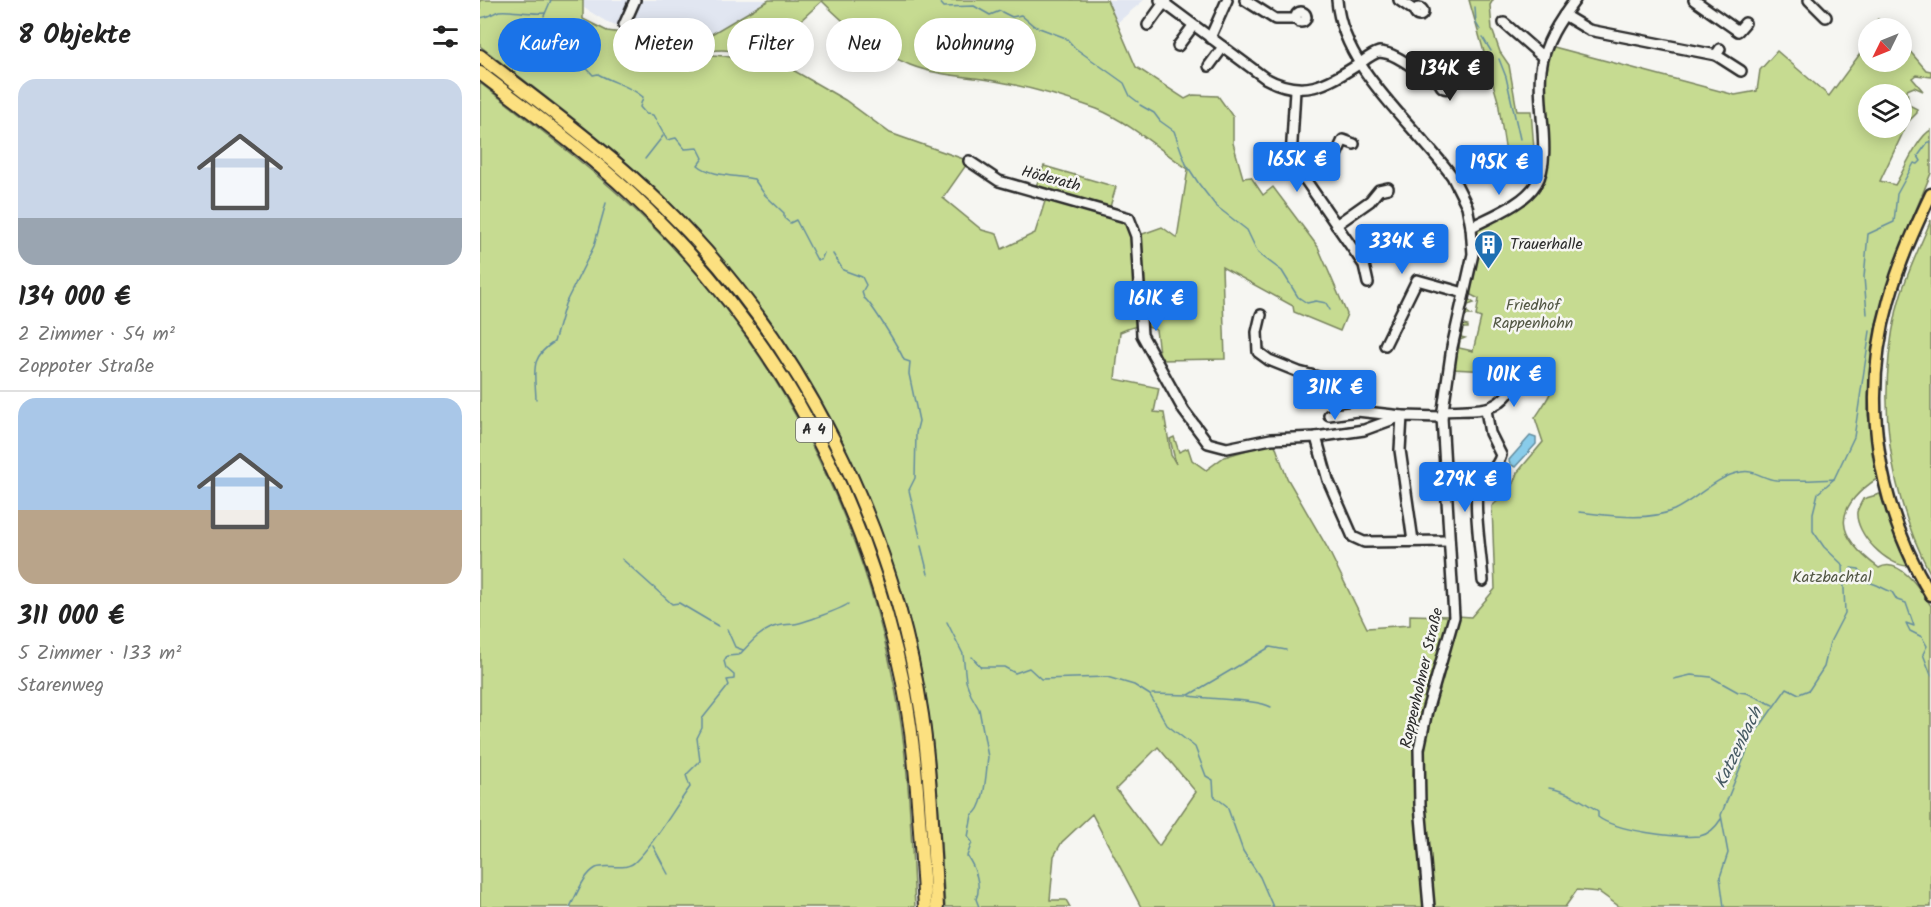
<!DOCTYPE html>
<html lang="de">
<head>
<meta charset="utf-8">
<style>
  body { margin:0; font-family:Kalam,sans-serif; background:#f2f2f2; color:#222; height:100vh; display:flex; flex-direction:column; font-size:22px; white-space:nowrap }
  * { box-sizing:border-box; margin:0 }
  p { font-size:20px; color:#767676 }
  .icon { flex:none; width:33px; height:33px; fill:none; stroke:currentColor; stroke-width:2; stroke-linecap:round; stroke-linejoin:round }
  .map { position:relative; flex:1; overflow:hidden }
  .side { display:flex; flex-direction:column; background:#fff; width:480px }
  .side>* { flex:none }
  .banner { position:absolute; left:18px; top:18px; width:570px; height:54px; display:flex; gap:12px }
  .needle { width:39px; rotate:227deg }
  .fabs { position:absolute; left:1378px; top:18px; display:grid; gap:12px }
  .fabs a { display:grid; place-items:center; width:54px; height:54px; border-radius:50%; background:#fff; box-shadow:0 3px 15px #0003; font-size:30px }
  .price { position:absolute; translate:-50% -51px; padding:0 14px; border-radius:6px; background:#1a73e8; color:#fff; font-size:20px; line-height:39px; filter:drop-shadow(0 2px 3px #0008) }
  .price::after { content:''; position:absolute; left:50%; top:36px; width:18px; height:14px; margin-left:-9px; background:inherit; clip-path:polygon(0 0,100% 0,50% 100%) }
  .price.on { background:#222; color:#fff }
  ul { padding:0; list-style:none }
  li { display:grid; align-content:center; gap:12px; height:318px; padding:0 18px }
  li+li { border-top:2px solid #e0e0e0 }
  li span { display:grid; place-items:center; height:186px; border-radius:18px; color:#555 }
  li>.icon { margin-inline-start:auto }
  span .icon { width:108px; height:108px; fill:#fffc; stroke-width:1 }
  li b { font-size:26px }
  h2 { display:flex; justify-content:space-between; align-items:center; height:72px; padding:0 18px; font-size:26px }
  .chip { padding:0 21px; border-radius:27px; background:#fff; box-shadow:0 3px 15px #0003; font-size:21px; line-height:54px }
  .chip.on { background:#1a73e8; color:#fff }
  main { display:flex; flex:1; min-height:0 }
  .map>svg:first-child { display:block }
  .built { fill:#e1e6f1 }
  .green { fill:#c6db91; stroke:#78835e; stroke-width:1.5; fill-rule:evenodd }
  .water { fill:#89ccea; stroke:#638c9e; stroke-width:1.5 }
  .lines { fill:none; stroke-linecap:round; stroke-linejoin:round }
  .stream { stroke:#638c9e; stroke-width:1.5 }
  .minor-casing { stroke:#2b2b2b; stroke-width:14 }
  .major-casing { stroke:#2b2b2b; stroke-width:15 }
  .highway-casing { stroke:#2b2b2b; stroke-width:16 }
  .minor { stroke:#f6f6f2; stroke-width:9 }
  .major { stroke:#fce080; stroke-width:10 }
  .highway { stroke:#fce080; stroke-width:12 }
  .labels { text-anchor:middle; dominant-baseline:central; stroke-width:5; stroke-linejoin:round; paint-order:stroke }
  .shield { fill:#f6f6f2; stroke:#686867; stroke-width:1.5 }
  .shield-label { font-size:15px; font-weight:bold; fill:#2b2b2b }
  .street-label { font-size:16px; fill:#2b2b2b; stroke:#f6f6f2 }
  .poi-label { font-size:16px; fill:#2b2b2b; stroke:#f6f6f2; text-anchor:start }
  .park-label { font-size:16px; fill:#525744; stroke:#f6f6f2 }
  .water-label { font-size:18px; font-style:italic; fill:#475b64; stroke:#f6f6f2 }
</style>
</head>
<body>
<main>
<section class="side">
<h2>8 Objekte<svg class="icon" aria-label="filters" viewBox="0 0 24 24"><path d="M4 7h16M4 17h16"/><circle cx="9" cy="7" r="2"/><circle cx="15" cy="17" r="2"/></svg></h2>
<ul>
<li><span style="background:linear-gradient(#c9d6e8 75%,#9aa5b1 0)"><svg class="icon" aria-label="home" viewBox="0 0 24 24"><path d="M3 11l9-7 9 7M6 9v11h12V9"/></svg></span><div><b>134 000 €</b><p>2 Zimmer · 54 m²</p><p>Zoppoter Straße</p></div></li>
<li><span style="background:linear-gradient(#a9c7e8 60%,#b9a48a 0)"><svg class="icon" aria-label="home" viewBox="0 0 24 24"><path d="M3 11l9-7 9 7M6 9v11h12V9"/></svg></span><div><b>311 000 €</b><p>5 Zimmer · 133 m²</p><p>Starenweg</p></div></li>
</ul>
</section>
<div class="map">
<svg width="1451" height="907" viewBox="0 0 1451 907">
  <rect width="100%" height="100%" fill="#f6f6f2"/>
  <filter id="ink" filterUnits="userSpaceOnUse"><feTurbulence type="fractalNoise" baseFrequency=".0167" numOctaves="2"/><feDisplacementMap in="SourceGraphic" scale="12" xChannelSelector="R" yChannelSelector="G"/><feConvolveMatrix kernelMatrix="1 2 1 2 8 2 1 2 1" color-interpolation-filters="sRGB"/></filter>
  <g filter="url(#ink)">
    <g class="built">
      <polygon points="103,0 289,0 196,55 156,32 127,22 104,8"/>
      <polygon points="627,0 664,0 637,23"/>
    </g>
    <g class="green">
      <path d="M0,0H103V19L127,31L150,34L191,61L218,63L233,55L244,56L306,66L365,100L410,133L489,161L463,198L502,230L517,234L522,249L555,233L567,195L554,191L564,166L636,187L629,210L641,214L657,236L682,227L697,238L708,169C679,149 649,122 617,109C584,97 549,87 515,81C487,76 458,76 430,65C396,51 368,27 342,1L309,31L294,59C280,55 245,47 232,51C219,56 210,64 196,55L289,0H627L656,67L705,99L713,95L738,96L753,117V143L763,178L771,177L783,195L793,187L838,247L867,314L860,331L814,312L813,306L742,267L745,359L680,360L676,330C661,323 655,326 640,332L635,379L679,388L674,412L684,413L691,455L696,464L690,439L694,437L699,452L708,448L712,460L726,470L744,457L794,442L807,478L847,547L887,628L930,625V615L969,616L935,740L933,775L944,907H661L612,814L582,842L574,856L570,900H586L590,907H465C460,837 458,766 446,697C414,512 324,336 190,203C132,145 65,97 0,46ZM678,747L716,792L679,846L636,789Z"/>
      <polygon points="989,0 1013,0 1010,5 1012,29 1020,52 1029,65 1037,111 1051,111 1054,149 1058,153 1053,183 1028,166 1018,101"/>
      <path d="M1398,19L1408,28H1389V62H1422V42L1446,70L1451,71V77L1436,75L1432,78L1443,91L1434,87L1427,90L1429,105L1437,109V113L1428,122L1400,181L1415,185C1423,172 1438,136 1451,130V173L1420,249L1396,324L1389,378L1388,415L1398,478C1351,509 1355,536 1399,568C1420,556 1442,592 1451,606V907H1140L1119,892L1097,890L1085,907H952L943,804V742L978,616L991,617L1015,589L1012,506L1031,489L1037,473L1063,442L1055,418C1070,395 1080,386 1068,359L1030,372L971,369L985,302L988,299L994,303L988,305L986,311L991,315H985L983,325L988,326V328H983L981,337L985,338L980,340L979,348L993,351L1001,318L996,316L999,299L991,295L990,291L997,253L998,229L1055,194L1062,183L1067,162L1064,67L1070,46L1255,95L1277,91L1280,70L1297,51L1349,96L1388,43L1386,33ZM1389,94H1422V128H1389Z"/>
      <path d="M0,83C59,128 120,174 173,227C297,350 380,512 414,683C429,757 431,832 435,907H0Z"/>
      <path d="M1451,220V575C1408,493 1396,400 1417,309C1424,279 1439,249 1451,220Z"/>
      <path d="M1400,494L1428,566C1407,566 1375,534 1377,512C1378,508 1381,503 1383,499Z"/>
    </g>
    <polygon class="water" points="1050,436 1056,438 1056,444 1035,467 1030,464 1029,460"/>
    <g class="lines">
      <g class="stream">
        <polyline points="458,0 464,7 494,6 510,15 520,11 532,17 541,15 554,26 586,38 595,48 644,83 650,96 658,102"/>
        <polyline points="995,7 996,23 1000,30"/>
        <polyline points="64,16 71,0"/>
        <path d="M0,18C9,17 11,14 19,11C28,9 51,15 65,13"/>
        <path d="M62,24C58,47 78,53 95,59C102,62 108,70 113,75L118,74C132,82 152,87 163,97L160,107L166,114L173,115L187,140L196,138L205,149L218,148L223,158L218,165C232,177 257,175 274,179L285,195L304,213V218L310,223L316,220L337,260H341L344,253"/>
        <polyline points="1003,38 1011,51"/>
        <polyline points="1019,59 1026,77 1040,139"/>
        <polyline points="660,105 674,113 680,121 694,131 706,164 719,184 736,206 767,230 778,253 802,271 818,297 827,303 836,301 846,303 850,310"/>
        <polyline points="165,159 183,136"/>
        <path d="M353,254L363,270L382,277L386,285L382,292L384,298C391,302 420,350 424,360L430,362L429,374L439,421L436,433L435,478L429,490L440,537"/>
        <polyline points="1387,314 1384,277 1388,234 1414,222 1417,194 1434,163 1438,164 1441,161 1438,156 1448,142 1451,142"/>
        <path d="M56,399C55,371 49,358 74,342L85,304L114,246L126,203"/>
        <path d="M1099,512C1128,515 1166,522 1194,510C1218,499 1234,477 1261,472C1274,469 1283,479 1296,480C1316,481 1334,480 1354,479"/>
        <polyline points="441,546 448,574"/>
        <polyline points="142,559 192,604 199,603 238,626"/>
        <polyline points="1364,566 1344,547 1333,531 1333,513 1338,493 1354,479 1374,437 1390,331"/>
        <path d="M1371,568L1379,569L1387,582C1396,583 1403,589 1412,592L1417,600L1426,603L1434,626L1426,623L1430,631L1442,637L1447,646L1443,654L1451,675"/>
        <path d="M467,622L483,654L486,681L491,695L499,709L508,757C506,772 505,809 492,815L488,837L492,842L487,856C495,867 502,886 496,899L499,907"/>
        <polyline points="247,629 255,647 263,650"/>
        <polyline points="492,657 501,667 524,667 535,673 549,668 561,679 627,677 654,685 670,695 687,725 715,747 726,776 733,780 734,796 747,806 763,851 780,877 793,907"/>
        <polyline points="1194,679 1211,675 1231,677 1258,692 1267,693 1293,705"/>
        <polyline points="672,694 709,695 790,647 806,650"/>
        <path d="M710,696C732,700 777,699 791,707"/>
        <path d="M1069,788C1087,791 1103,801 1118,811V817C1136,831 1196,838 1220,836C1230,834 1236,827 1241,819"/>
        <polyline points="173,846 188,874"/>
        <path d="M90,907C96,896 104,874 116,868C127,863 146,872 156,861C177,840 191,813 210,787L206,775L220,761L217,738L222,728V719L249,685L247,680L254,679V675L246,668L244,661L247,656L259,655C269,645 277,634 291,628C299,624 306,625 314,624C323,623 361,609 368,604"/>
        <polyline points="1244,907 1240,877 1248,853 1241,815 1273,736 1307,688 1319,694 1329,690 1344,667 1350,642 1365,613 1363,565"/>
      </g>
      <defs>
        <g id="minor">
          <polyline points="155,0 144,25 183,53"/>
          <path d="M680,0L785,78C823,99 846,85 879,64C886,59 892,54 899,52C921,53 940,77 961,82"/>
          <polyline points="765,0 795,19 816,19"/>
          <path d="M857,0C862,68 933,123 972,176L987,206L991,227L993,254L972,347L962,417L974,617L947,711L939,749L940,805L949,907"/>
          <polyline points="919,0 935,11"/>
          <polyline points="1214,0 1258,31 1265,23"/>
          <polyline points="1329,0 1346,17"/>
          <circle cx="939" cy="12" r="4"/>
          <circle cx="821" cy="17" r="5"/>
          <polyline points="1084,15 1109,30 1236,55"/>
          <polyline points="1024,23 1063,57"/>
          <polyline points="668,25 686,0"/>
          <polyline points="730,38 747,0"/>
          <polyline points="698,46 713,26"/>
          <polyline points="1240,49 1236,55 1261,71"/>
          <polyline points="729,66 743,47"/>
          <circle cx="966" cy="83" r="5.5"/>
          <polyline points="815,90 811,159 884,265 888,283"/>
          <polyline points="489,161 519,181 649,218 656,236 662,335 704,411 728,443 747,448 791,439 836,437 884,430 922,416 962,417"/>
          <polyline points="822,178 857,153 863,140 874,144"/>
          <polyline points="856,225 890,201 899,190 908,188"/>
          <path d="M991,227C1012,216 1044,204 1056,184C1073,158 1056,101 1061,70C1064,43 1080,20 1095,0"/>
          <polyline points="781,315 777,332 778,352 789,360 819,372 866,384 872,390 877,411"/>
          <polyline points="905,345 937,280 984,293"/>
          <path d="M963,411C998,408 1016,417 1037,381"/>
          <polyline points="849,415 877,411 922,416 920,450 933,541"/>
          <polyline points="836,437 848,480 873,537 884,542 969,541"/>
          <path d="M1003,581C1002,562 994,511 997,495C1001,478 1017,471 1021,455L1010,433L1006,410"/>
        </g>
        <path id="major" d="M1451,194C1435,228 1419,263 1409,300C1380,400 1397,506 1451,595"/>
        <g id="highway">
          <path d="M0,56C63,105 127,151 184,207C322,342 413,525 442,715C451,778 453,843 457,907"/>
          <path d="M0,73C51,112 104,150 151,194C288,324 373,472 417,655C437,737 439,824 445,907"/>
        </g>
      </defs>
      <use href="#minor" class="minor-casing"/>
      <use href="#major" class="major-casing"/>
      <use href="#highway" class="highway-casing"/>
      <use href="#minor" class="minor"/>
      <use href="#major" class="major"/>
      <use href="#highway" class="highway"/>
    </g>
  </g>
  <defs>
    <symbol id="building-pin" viewBox="-11 -11 22 30"><path d="M0 17L-7.5 6A9.5 9.5 0 1 1 7.5 6Z" fill="#1f6fb2" stroke="#f6f6f2"/><path d="M-4-6H4V6H1V3H-1V6H-4ZM-2.5-4.3h1.7v1.8h-1.7ZM.8-4.3h1.7v1.8H.8ZM-2.5-1h1.7V.8h-1.7ZM.8-1h1.7V.8H.8Z" fill="#fff"/></symbol>
  </defs>
  <g fill-rule="evenodd">
    <use href="#building-pin" x="992" y="228" width="33" height="45"/>
  </g>
  <g class="labels">
    <rect class="shield" x="316" y="418" width="36" height="24" rx="4.5"/>
    <g class="shield-label">
      <text x="334" y="430">A 4</text>
    </g>
    <g class="street-label">
      <text transform="translate(571 179) rotate(15)">Höderath</text>
      <text transform="translate(942 678) rotate(-77)">Rappenhohner Straße</text>
    </g>
    <g class="poi-label">
      <text x="1030" y="244">Trauerhalle</text>
    </g>
    <g class="park-label">
      <text x="1053" y="305">Friedhof<tspan x="1053" dy="18">Rappenhohn</tspan></text>
      <text x="1352" y="577">Katzbachtal</text>
    </g>
    <g class="water-label">
      <text transform="translate(1259 748) rotate(-64)">Katzenbach</text>
    </g>
  </g>
</svg>
<div class="fabs">
<a><svg class="needle" viewBox="-14 -14 28 28"><path d="M0-13l5 13h-10z" fill="#e53935"/><path d="M0 13l5-13h-10z" fill="#767676"/></svg></a>
<a><svg class="icon" aria-label="layers" viewBox="0 0 24 24"><path d="M12 4l9 5-9 5-9-5zM3 14l9 5 9-5"/></svg></a>
</div>
<b class="price on" style="left:970px;top:102px">134K €</b>
<b class="price" style="left:817px;top:193px">165K €</b>
<b class="price" style="left:1019px;top:196px">195K €</b>
<b class="price" style="left:922px;top:275px">334K €</b>
<b class="price" style="left:676px;top:332px">161K €</b>
<b class="price" style="left:1034px;top:408px">101K €</b>
<b class="price" style="left:855px;top:421px">311K €</b>
<b class="price" style="left:985px;top:513px">279K €</b>
<div class="banner">
<a class="chip on">Kaufen</a>
<a class="chip">Mieten</a>
<a class="chip">Filter</a>
<a class="chip">Neu</a>
<a class="chip">Wohnung</a>
</div>
</div>
</main>
</body>
</html>
